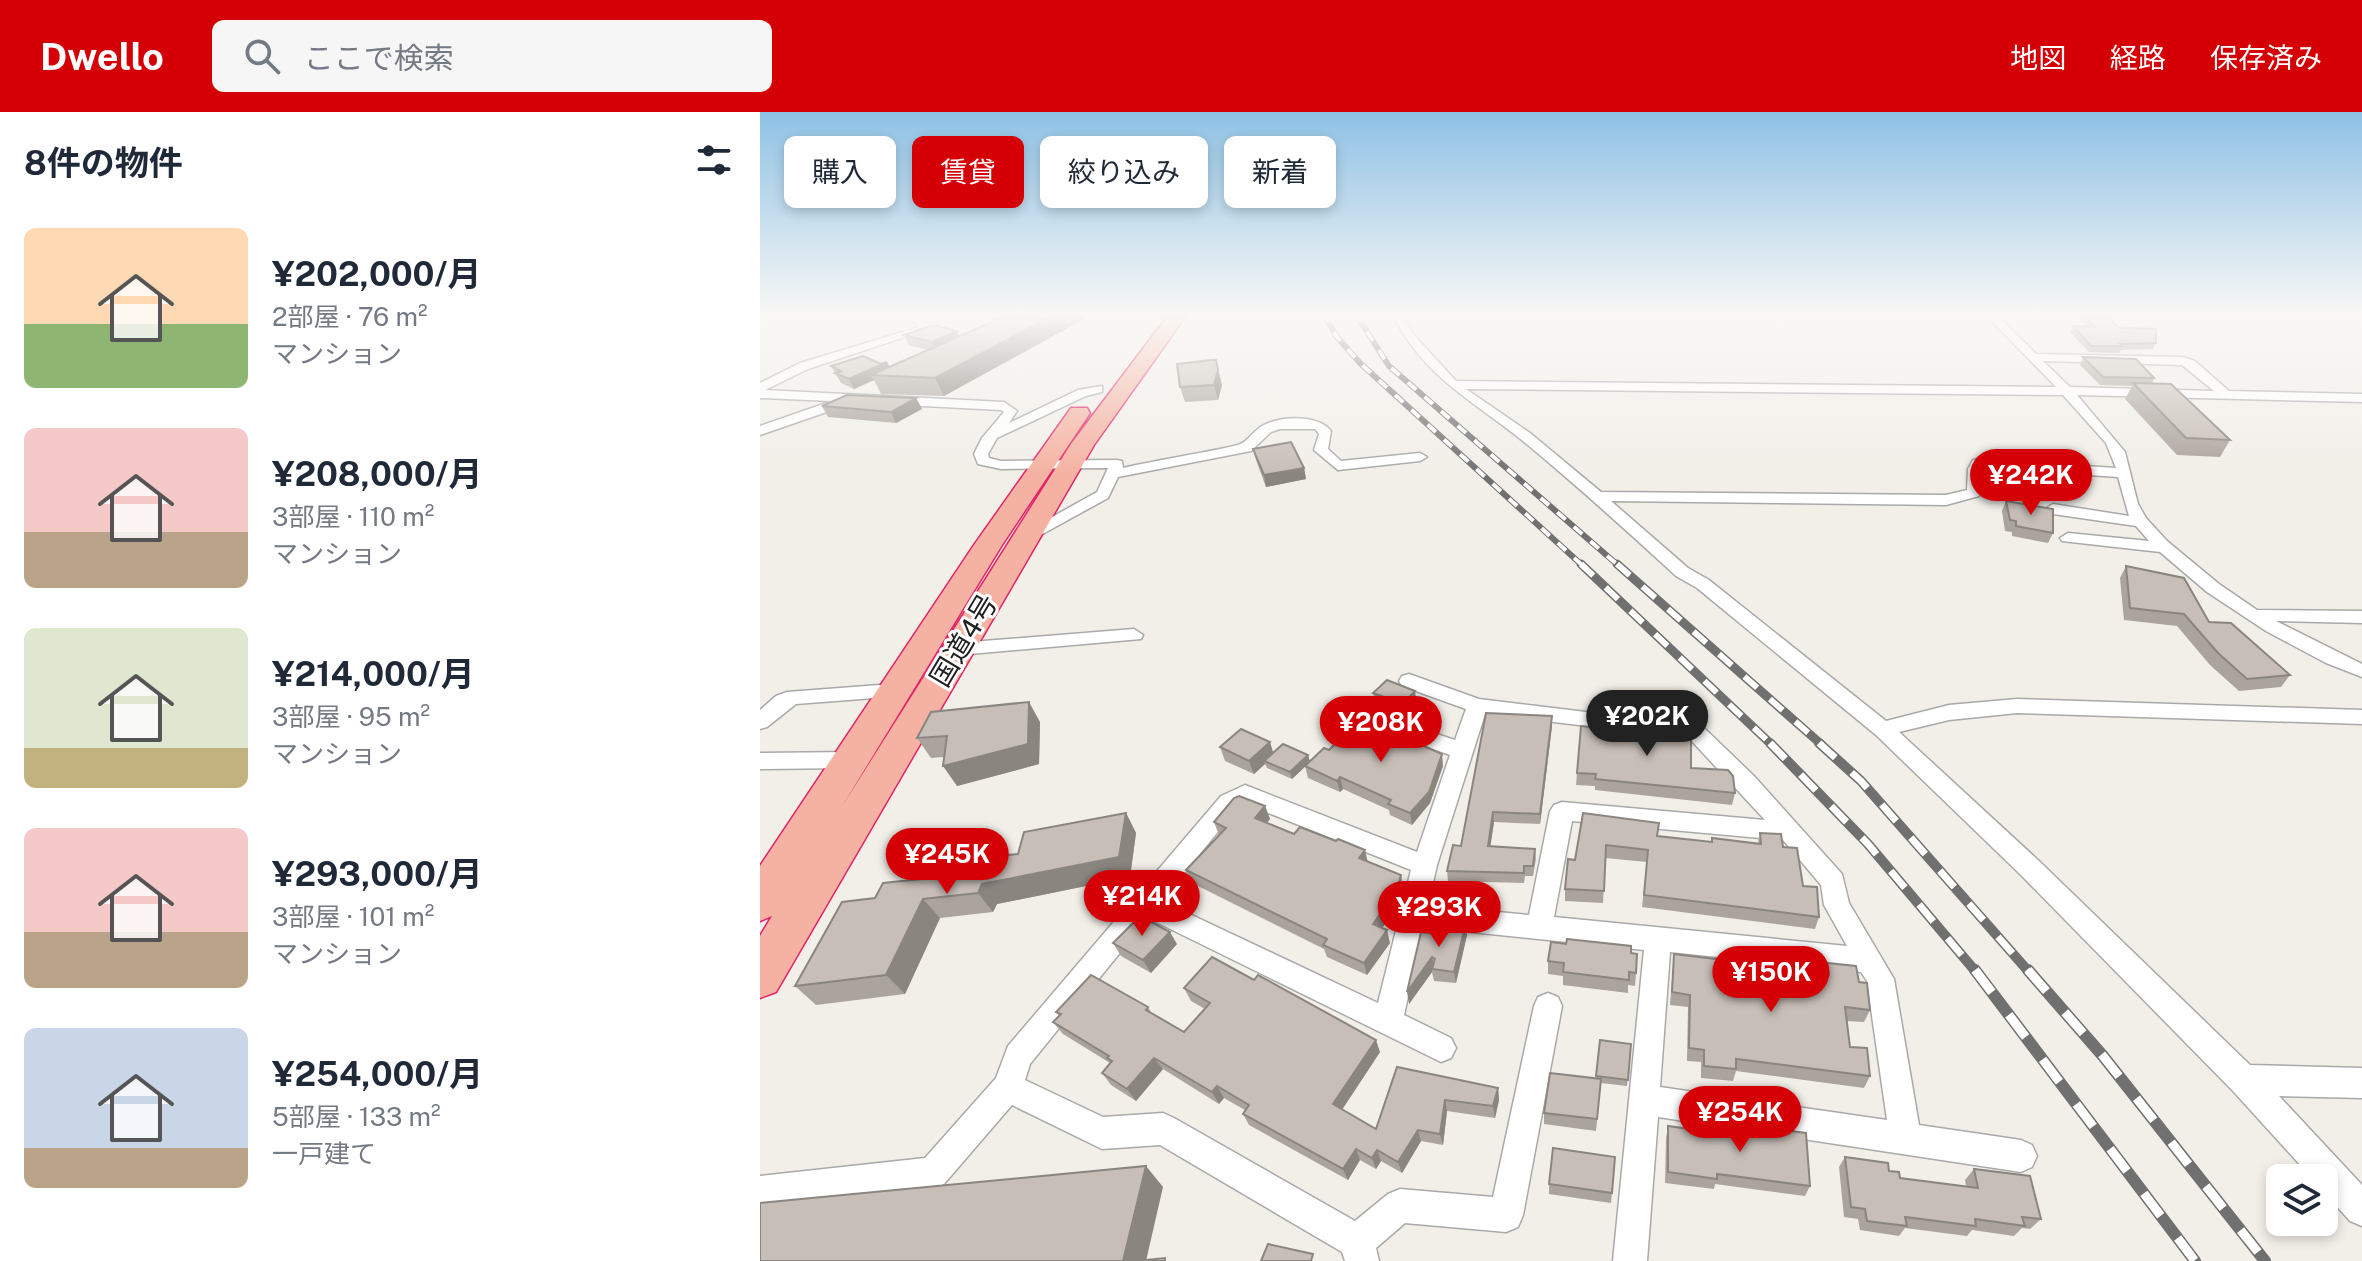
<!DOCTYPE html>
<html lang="ja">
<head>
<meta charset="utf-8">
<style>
  body { margin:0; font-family:"Public Sans","Noto Sans JP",sans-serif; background:#f6f6f7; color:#1f2937; height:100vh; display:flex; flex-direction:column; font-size:30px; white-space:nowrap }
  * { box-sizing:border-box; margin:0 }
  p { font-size:26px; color:#747a83 }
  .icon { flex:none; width:44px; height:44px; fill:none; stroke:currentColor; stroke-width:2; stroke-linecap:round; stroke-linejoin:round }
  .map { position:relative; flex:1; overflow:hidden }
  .details { display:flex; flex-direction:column; background:#fff; width:760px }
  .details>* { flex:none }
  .banner { position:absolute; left:24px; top:24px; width:760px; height:72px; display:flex; gap:16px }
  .fabs { position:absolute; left:1506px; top:1052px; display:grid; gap:16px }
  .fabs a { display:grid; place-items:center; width:72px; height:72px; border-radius:12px; background:#fff; box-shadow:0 4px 12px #0003; font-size:40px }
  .price { position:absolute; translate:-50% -68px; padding:0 18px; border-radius:28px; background:#d40006; color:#fff; font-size:26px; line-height:52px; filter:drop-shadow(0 2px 4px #0008) }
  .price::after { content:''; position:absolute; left:50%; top:48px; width:24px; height:18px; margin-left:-12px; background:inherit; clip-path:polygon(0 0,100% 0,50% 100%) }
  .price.selected { background:#222; color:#fff }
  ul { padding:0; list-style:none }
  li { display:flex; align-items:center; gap:24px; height:200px; padding:0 24px }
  li span { display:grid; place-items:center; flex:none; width:224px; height:160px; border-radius:12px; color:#555 }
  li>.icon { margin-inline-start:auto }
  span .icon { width:96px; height:96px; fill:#fffc; stroke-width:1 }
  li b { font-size:34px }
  h2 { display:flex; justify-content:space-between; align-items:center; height:96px; padding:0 24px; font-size:34px }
  .pill { padding:0 28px; border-radius:12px; background:#fff; box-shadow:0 4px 12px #0003; font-size:28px; line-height:72px }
  .pill.selected { background:#d40006; color:#fff }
  header { display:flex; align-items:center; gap:48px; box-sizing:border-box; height:112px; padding:0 40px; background:#d40006; color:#fff }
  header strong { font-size:38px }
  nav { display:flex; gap:44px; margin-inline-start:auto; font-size:28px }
  .search { width:560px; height:72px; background:#f6f6f7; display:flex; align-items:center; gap:20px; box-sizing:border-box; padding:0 28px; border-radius:12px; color:#747a83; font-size:30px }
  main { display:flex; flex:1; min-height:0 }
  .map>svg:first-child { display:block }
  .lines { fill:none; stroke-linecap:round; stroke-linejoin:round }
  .minor-casing { stroke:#a9a9a9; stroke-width:3 }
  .trunk-casing { stroke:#e2246a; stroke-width:3 }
  .minor { fill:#fff; fill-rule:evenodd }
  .trunk { fill:#f5b2a2; fill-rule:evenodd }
  .rail-far3-casing { stroke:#707070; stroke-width:6 }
  .rail-far2-casing { stroke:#707070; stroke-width:9 }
  .rail-far1-casing { stroke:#707070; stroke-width:10 }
  .rail-casing { stroke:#707070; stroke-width:12 }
  .rail-far3 { stroke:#fff; stroke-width:4; stroke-dasharray:11; stroke-linecap:butt }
  .rail-far2 { stroke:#fff; stroke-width:6; stroke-dasharray:17; stroke-linecap:butt }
  .rail-far1 { stroke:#fff; stroke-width:7; stroke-dasharray:22; stroke-linecap:butt }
  .rail { stroke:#fff; stroke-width:9; stroke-dasharray:28; stroke-linecap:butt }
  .wall { fill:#aba39d }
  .shaded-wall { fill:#8b8580 }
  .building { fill:#c7beb7; stroke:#8b8580; stroke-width:2 }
  .labels { text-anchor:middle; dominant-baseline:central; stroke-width:6; stroke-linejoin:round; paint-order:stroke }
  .street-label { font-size:28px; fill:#222; stroke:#fff }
</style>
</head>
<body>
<header>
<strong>Dwello</strong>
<div class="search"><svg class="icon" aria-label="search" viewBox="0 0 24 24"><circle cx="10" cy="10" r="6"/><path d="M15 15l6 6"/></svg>ここで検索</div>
<nav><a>地図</a><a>経路</a><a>保存済み</a></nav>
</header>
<main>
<section class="details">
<h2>8件の物件<svg class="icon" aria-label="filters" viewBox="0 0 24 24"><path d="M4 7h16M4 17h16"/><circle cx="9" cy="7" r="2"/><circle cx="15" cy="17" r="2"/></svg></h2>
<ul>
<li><span style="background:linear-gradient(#ffd9b3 60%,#8fb573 0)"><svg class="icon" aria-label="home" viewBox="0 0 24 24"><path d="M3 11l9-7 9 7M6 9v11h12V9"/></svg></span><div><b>¥202,000/月</b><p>2部屋 · 76 m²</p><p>マンション</p></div></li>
<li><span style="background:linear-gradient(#f6c9c9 65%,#b9a48a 0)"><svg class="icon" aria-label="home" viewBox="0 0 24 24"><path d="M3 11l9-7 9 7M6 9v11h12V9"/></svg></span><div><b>¥208,000/月</b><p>3部屋 · 110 m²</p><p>マンション</p></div></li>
<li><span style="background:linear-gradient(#dfe7d0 75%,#c2b280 0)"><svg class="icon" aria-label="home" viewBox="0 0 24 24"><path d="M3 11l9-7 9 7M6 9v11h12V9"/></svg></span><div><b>¥214,000/月</b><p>3部屋 · 95 m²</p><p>マンション</p></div></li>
<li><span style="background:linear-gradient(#f6c9c9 65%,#b9a48a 0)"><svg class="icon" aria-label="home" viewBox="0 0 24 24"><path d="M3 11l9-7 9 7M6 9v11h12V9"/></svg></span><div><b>¥293,000/月</b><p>3部屋 · 101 m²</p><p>マンション</p></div></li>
<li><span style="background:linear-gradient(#c9d6e8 75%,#b9a48a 0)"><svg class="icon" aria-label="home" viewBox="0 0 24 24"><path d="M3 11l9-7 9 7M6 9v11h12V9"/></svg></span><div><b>¥254,000/月</b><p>5部屋 · 133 m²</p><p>一戸建て</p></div></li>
</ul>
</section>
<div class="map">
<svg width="1602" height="1149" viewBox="0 0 1602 1149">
  <rect width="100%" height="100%" fill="#f2efe9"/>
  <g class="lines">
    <defs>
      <g id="minor">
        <path d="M148,201H160L159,203L172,216L48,257L5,278L244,290L257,299L249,311L318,278L342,274V280L326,284L237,326L228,342L229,346L241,349L357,348L362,349L363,356C401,347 440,342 478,333C488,330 493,319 502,314C520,304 558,302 571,319L568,337L581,349L660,341L667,345L660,349L578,358L554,338L559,322L555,317H520L511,320L491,339L358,365L348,386L266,431L258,426L260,423L337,380L348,356L241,357L218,352L214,342L222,326L244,300L241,298L85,290L84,294L0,323V314L72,289L0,286V271L40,251L159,215L148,205Z"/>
        <path d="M632,201H642L653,222L696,269L1296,275L1224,201H1235L1276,242L1422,245L1435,249L1469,279L1602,282V290L1317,283L1365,340L1378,392L1386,406L1407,429L1459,472L1497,498L1602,499V511L1516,509L1602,552V565L1566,551L1506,519L1447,480L1400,440L1302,429L1300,426L1308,421L1389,429L1376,414L1293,402L1285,397L1293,392L1369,404L1358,365L1223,356L1219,384L1186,393L851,389L928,456L949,468L1126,609L1189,593L1257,587L1602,598V612L1257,601L1189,608L1139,620L1279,749L1490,953L1602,956V986L1519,984L1602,1073V1114L1590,1109L1564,1080V1066H1552L1473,979L1261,763L1116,623L937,476L916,464C866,418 815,372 763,329C711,287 662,264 632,201ZM1283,249L1422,253L1454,279L1310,275ZM706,277L1303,283L1346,331L1356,356L1218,347L1213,348L1208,357L1207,378L1186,383L841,380L770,321Z"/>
        <polygon points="374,517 383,523 381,527 198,543 188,537 198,531"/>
        <path d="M649,562L719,587L942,614L994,664L1082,762L1089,791L1134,867L1159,1013L1261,1028L1272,1033L1277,1044L1272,1055L1261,1060L898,1005L887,1149H853L884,838L663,815L644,903L691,926L696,936L691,946L681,950L388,806L270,952L265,968L343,1005L403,1001L414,1006L595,1109L628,1082L640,1077L733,1085L774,894L778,885L788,881L798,885L802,894L763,1103L758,1115L746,1120L645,1111L616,1136L619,1149H585L582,1140L400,1033L342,1037L252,993L184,1072L173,1077L0,1096V1064L165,1046L236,966L248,934L461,684L485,673L657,740L690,643L605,613L602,608L605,603L612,601L695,628L706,597L642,574L639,569L642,564ZM725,602L929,626L1005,708L802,690L794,693L790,699L769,803L668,793L677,753ZM486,692L651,758L618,891L402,789L477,696ZM812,709L1023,728L1061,773L1064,793L1087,834L794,805ZM910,840L1101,860L1107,869L1127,1008L900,975Z"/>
        <polygon points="133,572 140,574 143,579 140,584 36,592 7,615 0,617 0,598 16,584 27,580"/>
        <polygon points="90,640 98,642 101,648 98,654 90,656 0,657 0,641"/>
      </g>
      <polygon id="trunk" points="410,201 428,201 334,333 16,880 0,886 0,824 12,804 0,809 0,754 214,433 311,296 327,296 330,301 242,433 81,696 311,332"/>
    </defs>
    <use href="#minor" class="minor-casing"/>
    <use href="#trunk" class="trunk-casing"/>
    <use href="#minor" class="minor"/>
    <use href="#trunk" class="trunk"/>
    <defs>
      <g id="rail-far3">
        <polyline points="563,201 577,225 600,251 823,454"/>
        <polyline points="595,201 629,254 859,454"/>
      </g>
      <g id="rail-far2">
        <polyline points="821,452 1012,633"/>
        <polyline points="857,452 1062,633"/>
      </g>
      <g id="rail-far1">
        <polyline points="1010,631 1108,732 1216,860"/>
        <polyline points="1059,631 1101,669 1269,860"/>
      </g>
      <g id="rail">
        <polyline points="1215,858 1435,1149"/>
        <polyline points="1268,858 1343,944 1505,1149"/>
      </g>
    </defs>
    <use href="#rail-far3" class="rail-far3-casing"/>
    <use href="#rail-far2" class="rail-far2-casing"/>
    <use href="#rail-far1" class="rail-far1-casing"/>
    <use href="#rail" class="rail-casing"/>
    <use href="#rail-far3" class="rail-far3"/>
    <use href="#rail-far2" class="rail-far2"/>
    <use href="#rail-far1" class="rail-far1"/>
    <use href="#rail" class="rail"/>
  </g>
  <g class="wall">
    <polygon points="250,201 335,201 184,284 121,282 114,268 94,277 81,271 71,254 121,252 127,250 130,255 168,238 149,233 144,223 197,219 199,224"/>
    <polygon points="1314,201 1344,201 1359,216 1396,231 1393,237 1361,238 1359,241 1329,240 1310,220 1313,214 1326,214"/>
    <polygon points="1323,245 1394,266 1392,272 1470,328 1460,345 1417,343 1365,287 1372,274 1340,273 1320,253"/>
    <polygon points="462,273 458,288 425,290 420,275"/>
    <polygon points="156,286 162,297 136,311 68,305 62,294"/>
    <polygon points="493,337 544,356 546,367 506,375 496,348"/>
    <polygon points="1246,389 1293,421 1288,431 1252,424 1252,420 1245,419 1242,399"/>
    <polygon points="1366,454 1449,510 1530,563 1521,575 1479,579 1450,553 1417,514 1364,508 1360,466"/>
    <polygon points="613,581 656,586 640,603 622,595 621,590 615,588"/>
    <polygon points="280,610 279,652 197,674 184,645 171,646 157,626"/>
    <polygon points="792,614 780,712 734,710 730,734 775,737 776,747 773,764 765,764 764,771 688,769 687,759 701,734"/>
    <polygon points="460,635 548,643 550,650 532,667 507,656 505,652 494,662 465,649"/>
    <polygon points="569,638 683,654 670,691 652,713 630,703 629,698 583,677 580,680 548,666 545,654"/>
    <polygon points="931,656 975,681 972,693 835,678 835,674 816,673 817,661"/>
    <polygon points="505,694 510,707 507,711 608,749 643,776 640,790 622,816 630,831 607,863 567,845 564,837 432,771 426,758 459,723 454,710"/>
    <polygon points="366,701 376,721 370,765 237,792 233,800 180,806 145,882 56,893 35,874 162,767 258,742"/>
    <polygon points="823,701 897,724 952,730 998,731 1000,721 1023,735 1059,805 1055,817 882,795 887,750 845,746 843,791 805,789 805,777 815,748"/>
    <polygon points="706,811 707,823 696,871 674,869 672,860 649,892 678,822"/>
    <polygon points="353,831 417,832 391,861 361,844"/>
    <polygon points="871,841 876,861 875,874 868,873 868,881 803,873 803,864 788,862 788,849"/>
    <polygon points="914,842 962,848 964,842 991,855 1063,862 1067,851 1099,870 1110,898 1104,910 1086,909 1090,935 1110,964 1104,976 976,959 973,969 941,966 941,950 927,949 928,895 910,893"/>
    <polygon points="424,876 620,940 582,997 616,1017 637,955 738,976 739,988 735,1006 687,999 683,1033 661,1029 642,1061 621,1049 616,1057 600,1048 588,1068 489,1013 483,1002 485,998 464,986 459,992 403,957 376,989 351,973 342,961 350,951 303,922 293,910 299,904 296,900 388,895 392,902 424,920 445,897 431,889"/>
    <polygon points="840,928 871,932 867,974 841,971 836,1019 784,1012 784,1001 836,966"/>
    <polygon points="965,1011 1050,1074 1045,1084 955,1072 954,1077 905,1071 906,1026 908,1014 962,1021"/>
    <polygon points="855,1045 851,1091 789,1082 789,1072"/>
    <polygon points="1085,1045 1129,1059 1140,1066 1206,1074 1205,1068 1214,1057 1281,1107 1270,1117 1262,1116 1254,1124 1212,1118 1207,1124 1145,1116 1139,1124 1100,1118 1098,1107 1084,1105 1079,1055"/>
  </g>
  <g class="shaded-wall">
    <polygon points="298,201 335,201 184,284 175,266"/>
    <polygon points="197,219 202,229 177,240 172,230"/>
    <polygon points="456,248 462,273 458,288 454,273"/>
    <polygon points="127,250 132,260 111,263 114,268 94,277 89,267"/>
    <polygon points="156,286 162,297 136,311 131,300"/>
    <polygon points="544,356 546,367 506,375 504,363"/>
    <polygon points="655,579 656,586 640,603 639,596"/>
    <polygon points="269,590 280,610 279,652 197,674 183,654"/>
    <polygon points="792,604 792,614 780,712 780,702"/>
    <polygon points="510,630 514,643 504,649 505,652 494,662 489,649"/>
    <polygon points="682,642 683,654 670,691 652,713 650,701"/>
    <polygon points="548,643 550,650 532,667 530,660"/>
    <polygon points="580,665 583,677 580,680 577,669"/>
    <polygon points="505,694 510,707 499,719 495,706"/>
    <polygon points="733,700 734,710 729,744 728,734"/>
    <polygon points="366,701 376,721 370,765 237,792 233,800 218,781 222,772"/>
    <polygon points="605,738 608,751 599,746"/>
    <polygon points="641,763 643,776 640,790 616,825 613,812"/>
    <polygon points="163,787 180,806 145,882 126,863"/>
    <polygon points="706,811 707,823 696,871 694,860"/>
    <polygon points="627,818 630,831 607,863 604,851"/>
    <polygon points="410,820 417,832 391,861 383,848"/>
    <polygon points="672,845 674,857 672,857 672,860 649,892 647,880"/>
    <polygon points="616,928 620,940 578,1004 573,992"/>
    <polygon points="394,946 403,957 376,989 367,977"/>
    <polygon points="457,974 464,986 459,992 452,980"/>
    <polygon points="738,976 739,988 735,1006 733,994"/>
    <polygon points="685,988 687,999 683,1033 680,1022"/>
    <polygon points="658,1018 661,1029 642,1061 638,1050"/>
    <polygon points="596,1037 600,1048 588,1068 583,1057"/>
    <polygon points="617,1038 621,1049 616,1057 612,1046"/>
    <polygon points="386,1054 403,1075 386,1149 363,1149"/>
  </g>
  <g class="building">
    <polygon points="252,201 298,201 175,266 111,263"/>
    <polygon points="1322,201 1344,201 1359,216 1396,217 1396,231 1360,232 1362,234 1331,234 1313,214 1335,215"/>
    <polygon points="173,213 197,219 172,230 144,223"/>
    <polygon points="103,244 121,252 127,250 89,267 75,261 81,259 71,254"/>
    <polygon points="1323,245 1376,247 1394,266 1343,265"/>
    <polygon points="451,248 456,248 458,258 454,273 420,275 417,252"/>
    <polygon points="1373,271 1411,272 1470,328 1426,326"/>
    <polygon points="87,283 156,286 131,300 62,294"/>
    <polygon points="531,330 544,356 504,363 493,337"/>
    <polygon points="1246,389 1293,397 1293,421 1256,414 1256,409 1250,408"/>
    <polygon points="1366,454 1424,466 1449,510 1471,511 1530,563 1487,567 1458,541 1424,502 1370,496"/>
    <polygon points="627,568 655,579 639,596 620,589 624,585 613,581"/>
    <polygon points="269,590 268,632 183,654 187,624 157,626 171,600"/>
    <polygon points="726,601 792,604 780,702 733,700 728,734 775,737 773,754 764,754 764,761 687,759 693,733 701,734"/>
    <polygon points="601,606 682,642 669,680 650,701 628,692 631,688 580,665 577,669 545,654 564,636 569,638"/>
    <polygon points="858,609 931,619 931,656 968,658 973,664 975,681 835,667 836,662 817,661 821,614 857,618"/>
    <polygon points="481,617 510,630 489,649 460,635"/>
    <polygon points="523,632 548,643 530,660 504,649"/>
    <polygon points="479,684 505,694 495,706 534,722 540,715 576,729 578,727 605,738 599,746 641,763 637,778 613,812 627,818 604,851 563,833 567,827 426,758 466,716 454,710 474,686"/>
    <polygon points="366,701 359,745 222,772 218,781 163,787 126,863 35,874 82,790 115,786 123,771 162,767 170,751 258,742 264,720"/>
    <polygon points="823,701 899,711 897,724 952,730 952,726 1001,732 1000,721 1021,722 1023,735 1037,736 1043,774 1057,775 1059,805 884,783 888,738 846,733 844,779 805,777 808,747 815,748"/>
    <polygon points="380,804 410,820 383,848 353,831"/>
    <polygon points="681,808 706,811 694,860 672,857 675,847 672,845 647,880 661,820 678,822"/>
    <polygon points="807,827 871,834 871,841 877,842 876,861 869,860 869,868 803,860 804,851 788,849 791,830 806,832"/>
    <polygon points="914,842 964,848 964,842 991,845 991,855 1069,863 1067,851 1096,854 1099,870 1107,871 1110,898 1085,895 1090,935 1107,936 1110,964 976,947 976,957 944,954 944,938 929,936 930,883 912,880"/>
    <polygon points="452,845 494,868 498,863 616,928 573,992 616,1017 637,955 738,976 733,994 685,988 680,1022 658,1018 638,1050 617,1038 612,1046 596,1037 583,1057 483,1002 489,993 457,974 452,980 394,946 367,977 342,961 352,949 347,946 349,944 293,910 301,902 296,900 331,863 388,895 386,898 424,920 450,891 424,876"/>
    <polygon points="840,928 871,932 868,968 836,964"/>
    <polygon points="790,961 841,967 837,1007 784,1001"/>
    <polygon points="965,1011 1046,1021 1050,1074 957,1062 957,1067 908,1060 908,1014 965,1022"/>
    <polygon points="793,1036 855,1045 852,1081 789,1072"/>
    <polygon points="1085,1045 1128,1051 1129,1059 1139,1060 1140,1066 1218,1076 1214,1057 1270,1064 1281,1107 1262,1105 1265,1114 1215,1107 1216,1114 1145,1105 1147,1114 1107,1109 1105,1097 1091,1095"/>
    <polygon points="386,1054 363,1149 0,1149 0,1091"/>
    <polygon points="508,1132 553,1142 551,1149 501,1149"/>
    <polygon points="405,1146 405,1149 376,1149"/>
  </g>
  <linearGradient id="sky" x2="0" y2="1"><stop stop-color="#8ec1e5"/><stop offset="0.56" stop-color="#f9f8f5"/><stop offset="1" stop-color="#f9f8f5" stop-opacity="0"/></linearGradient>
  <rect width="1602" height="362" fill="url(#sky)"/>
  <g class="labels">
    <g class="street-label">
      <text transform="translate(203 528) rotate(-59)">国道4号</text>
    </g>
  </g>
</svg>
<div class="fabs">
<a><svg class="icon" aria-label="layers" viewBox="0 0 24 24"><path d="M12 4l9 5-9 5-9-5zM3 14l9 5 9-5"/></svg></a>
</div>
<b class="price" style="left:1271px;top:405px">¥242K</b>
<b class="price selected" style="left:887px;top:646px">¥202K</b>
<b class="price" style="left:621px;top:652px">¥208K</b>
<b class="price" style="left:187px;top:784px">¥245K</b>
<b class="price" style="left:382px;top:826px">¥214K</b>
<b class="price" style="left:679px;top:837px">¥293K</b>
<b class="price" style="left:1011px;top:902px">¥150K</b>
<b class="price" style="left:980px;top:1042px">¥254K</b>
<div class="banner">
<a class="pill">購入</a>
<a class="pill selected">賃貸</a>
<a class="pill">絞り込み</a>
<a class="pill">新着</a>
</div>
</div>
</main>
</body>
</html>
